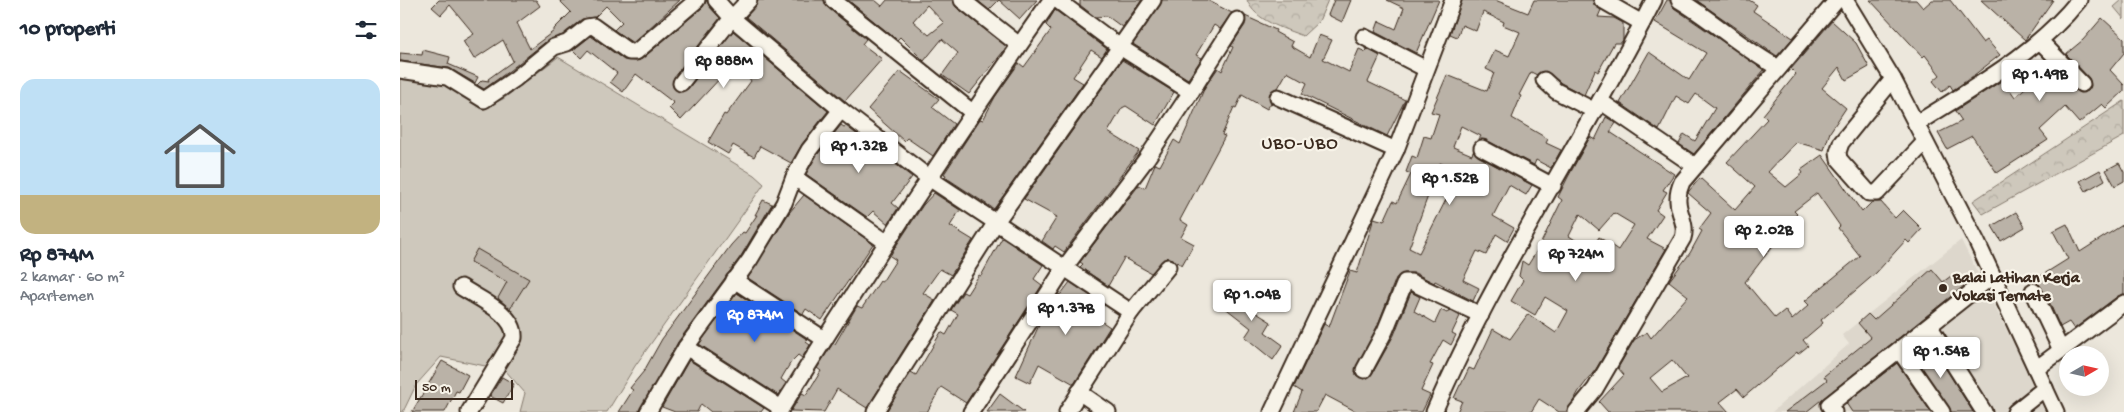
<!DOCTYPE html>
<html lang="id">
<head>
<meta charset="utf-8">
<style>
  body { margin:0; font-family:"Gochi Hand",sans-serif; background:#f2f2f3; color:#1f2937; height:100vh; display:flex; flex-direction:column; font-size:19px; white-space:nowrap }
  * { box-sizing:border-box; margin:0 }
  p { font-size:16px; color:#747a83 }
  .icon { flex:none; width:28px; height:28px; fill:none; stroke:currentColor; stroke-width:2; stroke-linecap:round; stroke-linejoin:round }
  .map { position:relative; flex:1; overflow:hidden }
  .panel { display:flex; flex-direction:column; background:#fff; width:400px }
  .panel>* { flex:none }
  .needle { width:32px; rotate:81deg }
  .controls { position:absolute; left:1659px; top:346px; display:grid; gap:10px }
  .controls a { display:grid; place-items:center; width:50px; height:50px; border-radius:50%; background:#fff; box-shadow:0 5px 20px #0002; font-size:25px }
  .scale { position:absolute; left:15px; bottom:12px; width:98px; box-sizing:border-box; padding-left:5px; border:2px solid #3b2a1e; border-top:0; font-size:14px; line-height:18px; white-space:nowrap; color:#3b2a1e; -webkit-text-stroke:4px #f7f3e8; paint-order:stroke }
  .price { position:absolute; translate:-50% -42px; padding:0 11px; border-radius:5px; background:#fff; color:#222; font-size:16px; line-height:32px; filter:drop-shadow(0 1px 2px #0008) }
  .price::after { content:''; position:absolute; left:50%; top:30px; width:15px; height:11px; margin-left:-8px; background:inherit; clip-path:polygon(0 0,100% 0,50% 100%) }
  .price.on { background:#2563eb; color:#fff }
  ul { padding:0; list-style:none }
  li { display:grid; align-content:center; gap:10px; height:265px; padding:0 20px }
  li span { display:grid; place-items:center; height:155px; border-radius:15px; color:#555 }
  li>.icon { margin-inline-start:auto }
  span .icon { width:90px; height:90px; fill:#fffc; stroke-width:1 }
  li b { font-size:21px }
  h2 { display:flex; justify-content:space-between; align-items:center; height:60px; padding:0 20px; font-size:21px }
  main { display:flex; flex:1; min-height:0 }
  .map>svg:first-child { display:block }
  .built { fill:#ddd7cc }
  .forest { fill:url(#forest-crowns); stroke:#84796d }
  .park { fill:#cec8bc; stroke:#84796d }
  .building { fill:#bab2a7; stroke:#3b2a1e; fill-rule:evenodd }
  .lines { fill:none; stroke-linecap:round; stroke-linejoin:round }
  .minor-casing { stroke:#3b2a1e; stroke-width:19 }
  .minor { stroke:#f7f3e8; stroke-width:15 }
  .poi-dot { fill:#3b2a1e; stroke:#f7f3e8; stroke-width:2 }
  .labels { text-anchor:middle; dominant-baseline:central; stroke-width:4.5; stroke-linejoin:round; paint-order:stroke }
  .poi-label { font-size:16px; font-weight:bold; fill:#3b2a1e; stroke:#f7f3e8; text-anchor:start }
  .quarter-label { font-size:19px; letter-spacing:1px; fill:#3b2a1e; stroke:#f7f3e8 }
</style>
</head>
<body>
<main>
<section class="panel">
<h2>10 properti<svg class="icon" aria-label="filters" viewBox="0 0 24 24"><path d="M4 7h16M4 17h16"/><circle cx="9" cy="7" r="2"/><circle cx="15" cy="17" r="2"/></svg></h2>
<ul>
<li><span style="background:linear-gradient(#bfe0f5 75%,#c2b280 0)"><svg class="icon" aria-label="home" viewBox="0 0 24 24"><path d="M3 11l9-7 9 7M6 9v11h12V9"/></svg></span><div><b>Rp 874M</b><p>2 kamar · 60 m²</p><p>Apartemen</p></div></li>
</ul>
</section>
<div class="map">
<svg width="1724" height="412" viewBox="0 0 1724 412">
  <defs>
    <pattern id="forest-crowns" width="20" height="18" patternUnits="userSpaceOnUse" patternTransform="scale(1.25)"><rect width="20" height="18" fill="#cec8bc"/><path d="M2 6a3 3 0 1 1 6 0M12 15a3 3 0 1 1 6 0" fill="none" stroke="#b2aca1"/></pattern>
  </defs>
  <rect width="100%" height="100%" fill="#ece7dc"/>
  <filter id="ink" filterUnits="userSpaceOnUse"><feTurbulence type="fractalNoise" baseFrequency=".02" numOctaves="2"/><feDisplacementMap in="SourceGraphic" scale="10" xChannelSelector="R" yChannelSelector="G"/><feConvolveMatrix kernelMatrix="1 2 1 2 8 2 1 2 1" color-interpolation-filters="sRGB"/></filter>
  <g filter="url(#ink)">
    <polygon class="built" points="1561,240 1648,412 1372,412 1449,344 1442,335"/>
    <g class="forest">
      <path d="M847,0H928L919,21L903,36C883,28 855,21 847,0Z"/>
      <polygon points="1722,0 1724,0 1724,19 1714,7"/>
      <polygon points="1724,101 1724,136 1583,214 1573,201"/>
    </g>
    <polygon class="park" points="158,57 354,175 364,184 235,366 207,412 120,412 125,393 105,370 41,357 16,385 3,412 0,412 0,77 53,86 81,109 103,99"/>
    <g class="building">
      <polygon points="39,0 136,0 140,6 117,23 130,49 154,31 154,29 171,12 159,0 280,0 233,43 214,30 222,22 206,6 195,17 182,19 163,35 148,40 109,71 84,89 77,85 82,80 89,81 88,79 113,61 103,40 74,59 63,41 74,34 50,5 41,15 32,7"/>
      <polygon points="307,0 309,6 320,18 274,77 273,87 280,92 288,89 333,31 428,111 402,144 391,163 360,146 354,157 333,145 328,154 308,142 324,114 326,115 351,81 347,75 350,71 329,50 315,65 324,74 281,120 269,108 274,103 236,74 223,92 210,82 217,73 188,50 181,58 173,50 191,36 224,60 236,61 242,59 303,7"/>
      <polygon points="358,0 424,0 427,7 466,39 462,44 482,59 445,101 346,17 356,6"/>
      <path d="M448,0H475L482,6L487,0H553L556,7L607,47L569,94L542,75L558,53L542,39L524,61L500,37L497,40ZM527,5L544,23L529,35L513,21Z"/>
      <polygon points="577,0 637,0 620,19 599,0 589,10"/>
      <polygon points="680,0 742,0 722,27 707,16 695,17 680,5"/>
      <polygon points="762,0 807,0 832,13 820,29 814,25 796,55 802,58 788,79 733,44"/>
      <polygon points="934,0 951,0 942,22 928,15"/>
      <polygon points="987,0 1039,0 1016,53 975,32 979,21 996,29 1004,8"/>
      <path d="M1062,0H1095L1128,13L1134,0H1193L1194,5L1201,10L1198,17L1214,18L1223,23V40L1221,43H1214L1198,72L1195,70L1184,95L1161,83L1146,71L1137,75L1131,72L1119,95L1121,96L1112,118L1148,139L1146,143L1161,150L1151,168L1136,160L1134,165L1086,140L1079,139L1081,136L1061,126L1053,147L1072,155L1073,151L1078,156L1132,185L1126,195L1109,185L1093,216L1114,228L1107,241L1096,234L1086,255L1077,251L1063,280L1079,288L1073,301L1035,281L1034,283L1015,273H1004L996,278L977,327L955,371L956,375L964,379L972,374L994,335L1011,292L1020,297L1014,311L1035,323L1041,310L1047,313L1049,310L1060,316L1052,333L1056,335L1051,345L1043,340L1030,364L1033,365L1021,391L1030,395L1022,412H957L925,395L916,412H894L902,392L894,387L924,324L929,327L950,271L957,273L974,218L984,221L993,201L997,203L1011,174L1006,172L1012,156L1017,158L1024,136L1031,138L1039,114L1031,112L1047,75L1087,91L1094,73L1086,69L1095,50L1109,56L1120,32L1103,25L1104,22L1083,12L1076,31L1062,25L1057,37L1050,34ZM1040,163L1060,172L1019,253L1009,248Z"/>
      <polygon points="1267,0 1270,0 1274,8 1364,70 1294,154 1279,144 1284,134 1295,141 1315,108 1296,94 1289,104 1276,96 1259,130 1220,103 1249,52 1289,80 1306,53 1255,22"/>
      <polygon points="1296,0 1349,0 1357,5 1353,11 1393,38 1377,56"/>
      <polygon points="1470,0 1516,0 1523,8 1532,0 1550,0 1583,43 1587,40 1600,55 1569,79 1553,90 1550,85 1542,92 1533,81 1540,75 1525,55 1523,57"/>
      <polygon points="1581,0 1653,0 1625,40"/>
      <polygon points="655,10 707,49 702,57 691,50 673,77 683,83 594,209 545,177 546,175 544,174 580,119 583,120 595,97 619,63 624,67 651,30 646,25"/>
      <polygon points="845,16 876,30 875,32 893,42 891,46 910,57 919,35 932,40 923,59 949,72 959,49 966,52 967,49 980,56 968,82 1005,100 987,136 902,94 907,83 887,72 878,88 870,93 871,103 867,109 842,95 836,108 834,107 822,135 825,136 780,220 788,225 781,237 794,244 782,265 767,257 751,273 724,258 708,286 680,267 683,264 680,262 739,185 745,188 755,164 760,166 774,140 780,144 805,87 818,68 822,71 833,47 831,46 845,25"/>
      <polygon points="1702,18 1724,38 1724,53 1710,70 1724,85 1724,91 1706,108 1702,104 1679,123 1665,107 1640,130 1648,140 1597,173 1572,136 1547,149 1538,133 1562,121 1555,111 1603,80 1615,97 1634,80 1637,84 1653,68 1676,91 1680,93 1688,91 1691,86 1689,78 1666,54 1683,40"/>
      <path d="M1432,21L1456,43L1469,67L1446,80L1439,67L1422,88L1446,108L1430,132L1424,150L1396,142L1368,172L1386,187L1403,173L1401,170L1422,155L1462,212L1472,202H1481L1495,218L1503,210L1522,229L1509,243L1506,240L1476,273L1421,320L1423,323L1403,340L1408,346L1398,354L1397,352L1344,397L1337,389L1320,402L1329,412H1208L1199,402L1224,375L1218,368L1234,340L1247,332L1251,338L1288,296L1269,281L1290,253L1302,231L1299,229L1311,213L1288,193L1289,191L1300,178L1335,210L1355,187L1327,162L1367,119L1363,115L1396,74L1391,69ZM1417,193L1440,226L1438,228L1460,256L1405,301L1409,305L1392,320L1385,310L1375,318L1345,282L1375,243L1372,241L1397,214L1394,211ZM1272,360L1287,378L1262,392L1250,378Z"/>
      <polygon points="23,50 50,57 48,64 78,77 75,83 49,68 0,61 0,53 22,55"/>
      <polygon points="722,60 774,92 755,125 726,106 722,108 708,132 739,151 664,252 655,246 653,249 642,241 657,217 624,199"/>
      <polygon points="500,71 539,99 532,107 554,124 533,156 507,138 504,141 468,109"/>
      <path d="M1206,117L1216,123L1210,132L1274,174L1263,190L1267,192L1256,210L1263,215L1247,239L1266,249L1196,369L1179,391L1167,412H1159L1139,399L1131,412H1057L1062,401L1054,398L1060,385H1061L1069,368L1074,370L1093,329L1110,339L1128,314L1156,333L1168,311L1145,297L1135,315L1111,301L1123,280L1119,276L1122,261L1128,265L1138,249L1162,200L1158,197L1168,177L1190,137L1195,140ZM1214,213L1234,225L1218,250L1199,237L1191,250L1169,236L1180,214L1199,230Z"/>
      <polygon points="441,125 444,127 446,126 512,177 492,203 498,208 488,224 473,211 467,217 406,174 417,155"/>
      <polygon points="1719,163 1724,172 1724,181 1715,186 1706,170"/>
      <polygon points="1700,170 1705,180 1686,191 1680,181"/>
      <polygon points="534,193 560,210 550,226 573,240 551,275 540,269 523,293 535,300 467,408 437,389 424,412 391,411 402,393 406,395 421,371 417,368 433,343 435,344 457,306 462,308 480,281 482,282 496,260 490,256 496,246 523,205"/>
      <polygon points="404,195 473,244 422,320 406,309 403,314 348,278 389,213"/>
      <polygon points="363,200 372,204 341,256 278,342 239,412 219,412 233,390 230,388 244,371 262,339 331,245 343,232 345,233 357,215 355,215"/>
      <polygon points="1616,212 1625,227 1601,241 1592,226"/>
      <polygon points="1667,224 1680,252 1724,224 1724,294 1718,296 1674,329 1669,322 1660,327 1648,299 1636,279 1668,259 1653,231"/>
      <polygon points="602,238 643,265 634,279 642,285 566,403 541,387 527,412 486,412 511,372 516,375 541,332 546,335 558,314 551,310 563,292 567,294 579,275 581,276"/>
      <polygon points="77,249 129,279 110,309 98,298 107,282 70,262"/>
      <polygon points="1532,269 1543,282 1555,273 1564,286 1406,412 1385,412 1427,380 1424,376 1471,338 1458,323 1468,314 1474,320"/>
      <polygon points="670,282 704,305 695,317 710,327 674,384 639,364 630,383 616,376 640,323 658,295 661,294"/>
      <polygon points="832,286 854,304 850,309 871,322 865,332 883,345 873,360 845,337 851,328 819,303"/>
      <polygon points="337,293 408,340 406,342 410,345 402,358 398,355 391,362 381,379 386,383 378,395 299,344"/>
      <polygon points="1527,340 1546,369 1573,412 1551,412 1512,352"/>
      <polygon points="289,360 364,408 361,412 311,412 301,404 297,412 275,412 262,407"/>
      <polygon points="42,361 68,375 59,392 56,391 45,412 12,412"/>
      <polygon points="1497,363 1531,412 1452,412 1446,403"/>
      <polygon points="102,377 114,384 103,403 90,396"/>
      <polygon points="600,394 624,412 587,412"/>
    </g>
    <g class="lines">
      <defs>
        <g id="minor">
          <polyline points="349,0 332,18 441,110"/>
          <polyline points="433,0 572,112"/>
          <polyline points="562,0 619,45"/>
          <polyline points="1202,0 1242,23"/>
          <path d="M1279,0C1314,21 1343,49 1379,68"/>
          <polyline points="1445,0 1493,79 1577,242 1656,412"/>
          <polyline points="964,37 1026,69"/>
          <polyline points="1640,41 1682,84"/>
          <polyline points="0,70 47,77 84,100 115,79 154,47 167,43 187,27 193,26 229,52 236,52 297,0"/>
          <polyline points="1493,79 1441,143 1438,152 1439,159 1469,193 1477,193 1525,142"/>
          <polyline points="1144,80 1156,91 1195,111"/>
          <polyline points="281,83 332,18 316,0"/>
          <polyline points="791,92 837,20"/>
          <polyline points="878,97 996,150"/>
          <polyline points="1200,101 1295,166"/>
          <path d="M1516,124C1574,87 1636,54 1679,0"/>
          <polyline points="1082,148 1153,186"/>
          <polyline points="394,177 486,242"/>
          <polyline points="334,280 424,339"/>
          <path d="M61,287C79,299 116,314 114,338L69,412"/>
          <polyline points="1633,291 1661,350"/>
          <polyline points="731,312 768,267"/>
          <polyline points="1530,327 1584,412"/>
          <polyline points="286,347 381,408"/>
          <polyline points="1499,350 1542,412"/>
          <polyline points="1636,369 1724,303"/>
          <polyline points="964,370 985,331 1005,282 1011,282 1081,315"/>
          <polyline points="679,392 708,412"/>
          <polyline points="248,412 286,347 349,261 384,203 394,177 409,150 441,110 529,178 731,312 667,412"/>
          <path d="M379,412C466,272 556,135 651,0"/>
          <polyline points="475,412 596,222 720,47 657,0"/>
          <polyline points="571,412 665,267 747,158 791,92 720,47 753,0"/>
          <polyline points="872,412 996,150 1053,0"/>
          <path d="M1034,412C1096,269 1184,139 1254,0"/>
          <path d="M1176,412L1195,389L1283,238C1289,219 1270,208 1282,182L1437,0"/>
          <polyline points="1434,412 1429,405 1592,276"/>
          <polyline points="1615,412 1645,388"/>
        </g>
      </defs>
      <use href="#minor" class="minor-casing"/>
      <use href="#minor" class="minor"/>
    </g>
  </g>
  <circle class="poi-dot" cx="1543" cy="288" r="5"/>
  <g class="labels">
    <g class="poi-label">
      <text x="1553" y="279">Balai Latihan Kerja<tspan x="1553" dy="18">Vokasi Ternate</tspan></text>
    </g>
    <g class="quarter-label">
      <text x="900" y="144">UBO-UBO</text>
    </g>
  </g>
</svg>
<div class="controls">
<a><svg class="needle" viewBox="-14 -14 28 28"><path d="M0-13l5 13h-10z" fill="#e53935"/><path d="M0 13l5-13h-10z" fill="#747a83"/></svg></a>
</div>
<div class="scale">50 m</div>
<b class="price" style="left:324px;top:89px">Rp 888M</b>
<b class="price" style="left:1640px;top:102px">Rp 1.49B</b>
<b class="price" style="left:459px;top:174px">Rp 1.32B</b>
<b class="price" style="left:1050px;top:206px">Rp 1.52B</b>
<b class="price" style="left:1364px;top:258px">Rp 2.02B</b>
<b class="price" style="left:1176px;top:282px">Rp 724M</b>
<b class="price" style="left:852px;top:322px">Rp 1.04B</b>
<b class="price" style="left:666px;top:336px">Rp 1.37B</b>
<b class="price on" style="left:355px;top:343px">Rp 874M</b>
<b class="price" style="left:1541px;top:379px">Rp 1.54B</b>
</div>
</main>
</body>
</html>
